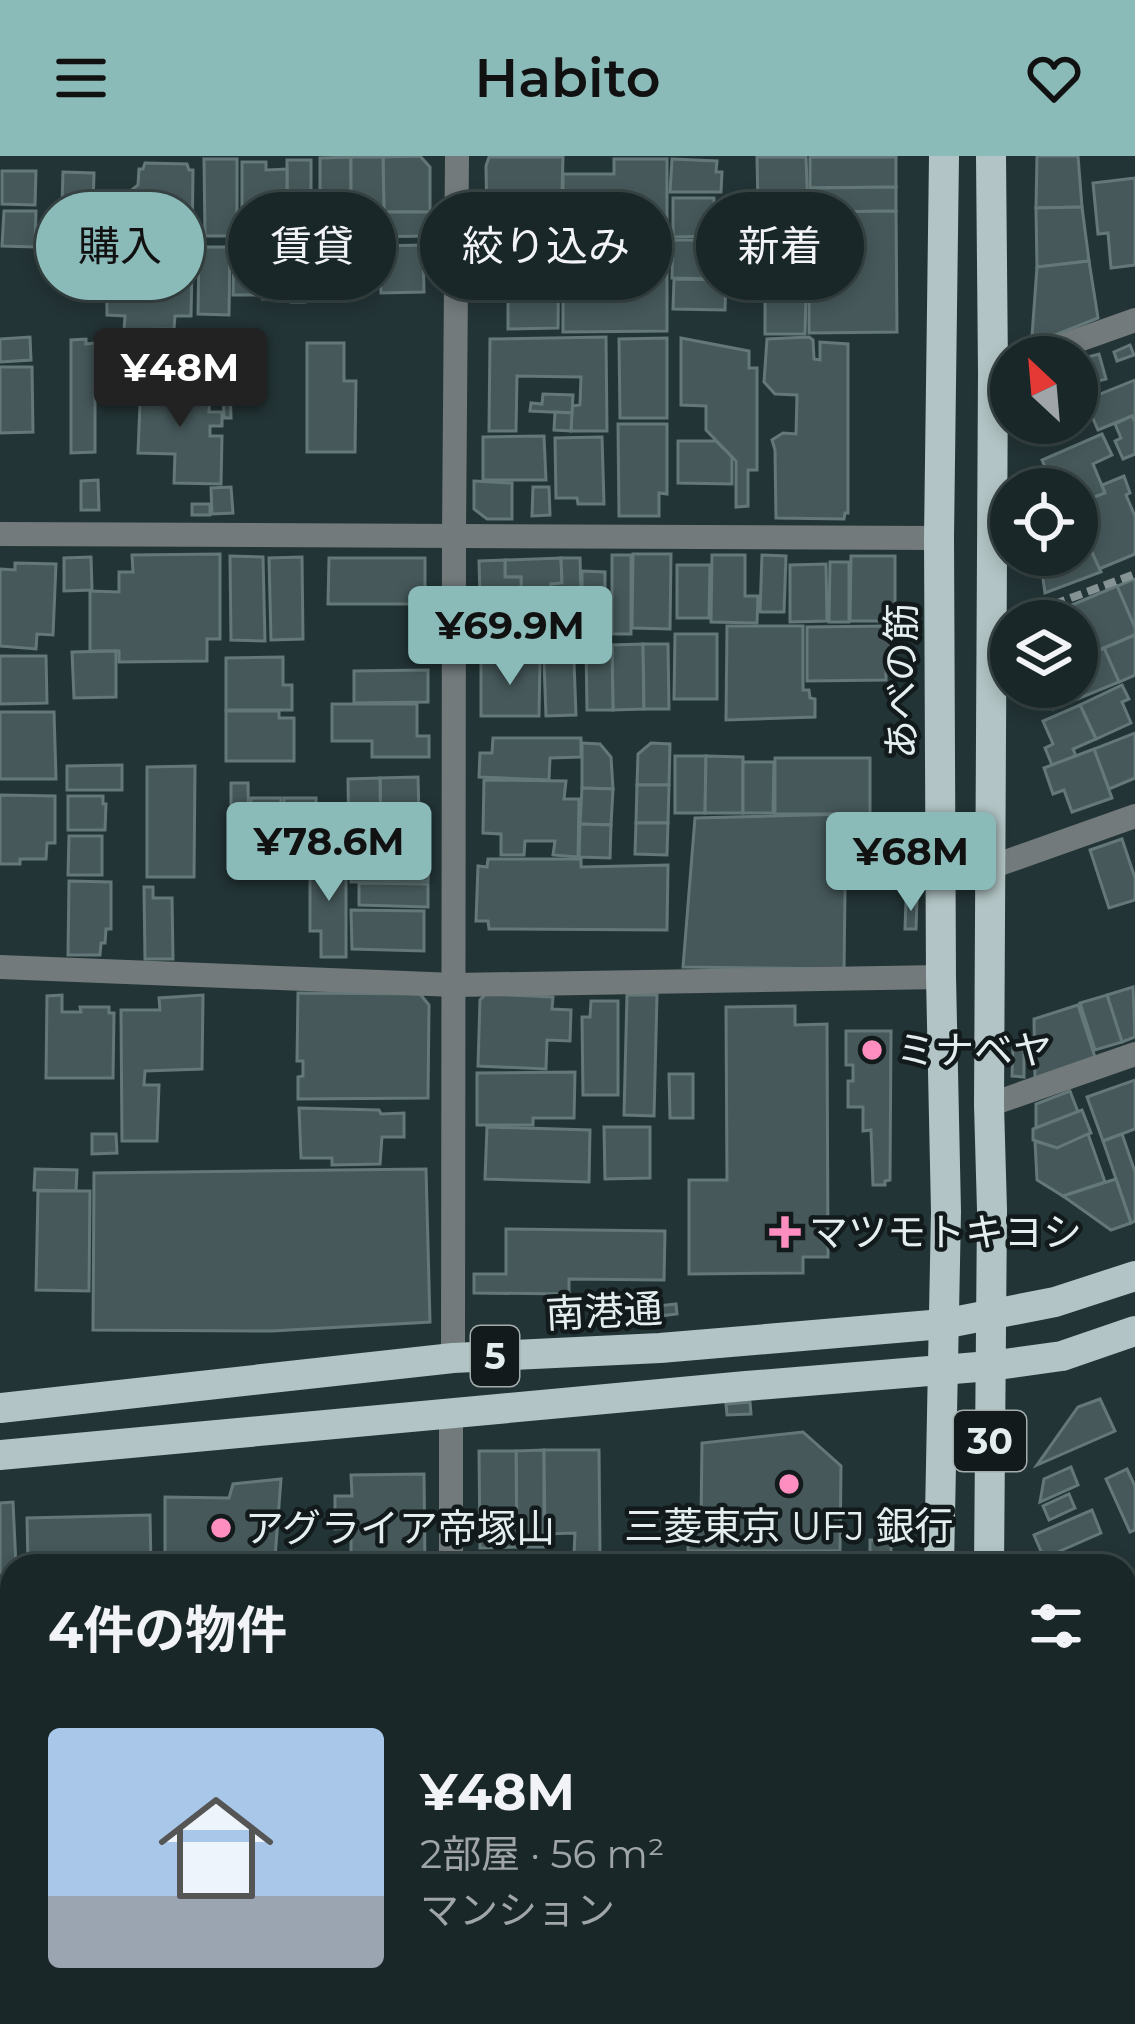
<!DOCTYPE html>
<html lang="ja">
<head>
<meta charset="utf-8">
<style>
  body { margin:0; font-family:Montserrat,"Noto Sans JP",sans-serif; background:#273334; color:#f1f3f6; height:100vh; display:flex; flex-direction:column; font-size:45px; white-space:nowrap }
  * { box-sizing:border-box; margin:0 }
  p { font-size:39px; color:#9fa5a8 }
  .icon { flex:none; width:66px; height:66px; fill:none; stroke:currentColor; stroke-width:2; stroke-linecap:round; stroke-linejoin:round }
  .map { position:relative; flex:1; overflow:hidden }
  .side { position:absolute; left:0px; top:1398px; width:1137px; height:471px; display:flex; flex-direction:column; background:#1a2728; border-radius:36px 36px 0 0; box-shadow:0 6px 18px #0003,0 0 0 3px #384445 }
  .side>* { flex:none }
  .banner { position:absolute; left:36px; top:36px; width:1065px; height:108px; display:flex; gap:24px }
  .needle { width:78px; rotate:334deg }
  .controls { position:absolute; left:990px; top:180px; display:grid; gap:24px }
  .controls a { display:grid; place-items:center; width:108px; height:108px; border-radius:50%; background:#1a2728; box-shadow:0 6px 18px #0003,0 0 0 3px #384445; font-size:60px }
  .price { position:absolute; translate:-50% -102px; padding:0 27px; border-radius:12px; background:#8bbbb9; color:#111; font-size:39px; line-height:78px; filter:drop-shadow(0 3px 6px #0008) }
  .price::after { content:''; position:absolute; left:50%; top:72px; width:36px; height:27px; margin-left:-18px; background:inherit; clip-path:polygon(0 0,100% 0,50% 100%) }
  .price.current { background:#222; color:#fff }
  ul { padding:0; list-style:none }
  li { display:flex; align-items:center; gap:36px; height:300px; padding:0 48px }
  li+li { border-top:3px solid #384445 }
  li span { display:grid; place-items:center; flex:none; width:336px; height:240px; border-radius:12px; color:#555 }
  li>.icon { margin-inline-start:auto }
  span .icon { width:144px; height:144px; fill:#fffc; stroke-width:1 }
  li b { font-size:51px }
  h2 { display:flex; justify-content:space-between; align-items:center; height:144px; padding:0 48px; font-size:51px }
  .pill { padding:0 42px; border-radius:54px; background:#1a2728; box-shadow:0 6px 18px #0003,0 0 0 3px #384445; font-size:42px; line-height:108px }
  .pill.current { background:#8bbbb9; color:#111 }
  header { display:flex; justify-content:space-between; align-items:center; height:156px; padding:0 48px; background:#8bbbb9; color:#111; font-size:54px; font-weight:600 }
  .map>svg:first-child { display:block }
  .building { fill:#46585a; stroke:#647879; stroke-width:3 }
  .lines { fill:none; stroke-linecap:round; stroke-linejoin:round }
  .path { stroke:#859394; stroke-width:8; stroke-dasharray:12 6; stroke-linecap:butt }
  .street { stroke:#727a7b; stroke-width:24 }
  .primary { stroke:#b2c4c5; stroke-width:30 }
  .poi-dot { fill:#fd8ebf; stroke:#121a1b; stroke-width:4.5 }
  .labels { text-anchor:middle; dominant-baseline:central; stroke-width:9; stroke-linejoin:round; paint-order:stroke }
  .shield { fill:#121a1b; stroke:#a5aeaf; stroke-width:3 }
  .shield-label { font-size:36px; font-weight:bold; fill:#e4eeef }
  .street-label { font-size:39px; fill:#e4eeef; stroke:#121a1b }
  .poi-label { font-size:39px; fill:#e4eeef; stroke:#121a1b; text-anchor:start }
</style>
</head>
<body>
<header><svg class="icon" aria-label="menu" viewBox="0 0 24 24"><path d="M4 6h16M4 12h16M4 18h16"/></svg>Habito<svg class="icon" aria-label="heart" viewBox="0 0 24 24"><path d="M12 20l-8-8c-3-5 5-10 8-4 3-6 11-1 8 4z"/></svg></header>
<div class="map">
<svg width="1135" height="1868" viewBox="0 0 1135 1868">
  <rect width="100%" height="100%" fill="#233436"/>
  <g class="building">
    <polygon points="420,0 430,11 430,56 384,56 383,1"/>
    <polygon points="1037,0 1078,0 1082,51 1036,52"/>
    <polygon points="351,1 351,56 362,56 362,81 320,81 320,2"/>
    <polygon points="351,1 383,1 384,56 351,56"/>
    <polygon points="489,1 563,1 561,73 487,72 486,10"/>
    <polygon points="757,1 806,1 808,53 758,53"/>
    <polygon points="810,1 896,1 896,31 810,32"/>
    <polygon points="204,3 237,3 237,80 205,80"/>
    <polygon points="614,3 667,3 667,175 563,176 563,18 614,18"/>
    <polygon points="672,3 717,5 716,16 722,16 721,36 670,36"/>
    <rect x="287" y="4" width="24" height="37"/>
    <polygon points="242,6 266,6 266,14 287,13 287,41 311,41 311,72 265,72 265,62 242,63"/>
    <polygon points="145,7 187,8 189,14 193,14 192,96 167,96 166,112 192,112 191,160 175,160 174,173 124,174 125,160 107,159 106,75 129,77 129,36 138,29 139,13 143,13"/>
    <polygon points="2,15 36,15 35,49 2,48"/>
    <polygon points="63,16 94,17 93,50 62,49"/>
    <polygon points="1135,22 1135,109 1111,112 1108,77 1098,78 1093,27"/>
    <polygon points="896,31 896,55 812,56 813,32"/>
    <polygon points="673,42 714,42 715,80 673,81"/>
    <polygon points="1082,51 1089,105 1037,111 1036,52"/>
    <polygon points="4,55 36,55 35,91 2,90"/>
    <polygon points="63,55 93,55 94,90 63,89"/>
    <polygon points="806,55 806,93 757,93 757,71 762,71 762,56"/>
    <polygon points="896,55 897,176 809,177 809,128 813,128 813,104 809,104 809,56"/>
    <polygon points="362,56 430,56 430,80 362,81"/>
    <polygon points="673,84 722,84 721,123 672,122"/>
    <polygon points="290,87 318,87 319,124 305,125 305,146 291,146"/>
    <polygon points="234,88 257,88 256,139 233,139"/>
    <polygon points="423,89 424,136 381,137 379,90"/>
    <rect x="263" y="90" width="23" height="53"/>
    <polygon points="508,90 559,90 558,172 508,173 508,144 480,144 480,112 508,112"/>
    <polygon points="199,91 230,91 229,159 198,158"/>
    <rect x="326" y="91" width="48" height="41"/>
    <polygon points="805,96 805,135 764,135 764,129 757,130 757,107 763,107 763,97"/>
    <polygon points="1089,105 1098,162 1040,185 1032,180 1037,111"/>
    <polygon points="674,123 726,124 725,154 673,153"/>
    <polygon points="765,137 806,138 805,178 765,178"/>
    <rect x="126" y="180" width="72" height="37"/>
    <polygon points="30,181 31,204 0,206 0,183"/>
    <polygon points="606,181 607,275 571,275 572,250 580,249 581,221 517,220 516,275 489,275 490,183"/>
    <polygon points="809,181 813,184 814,203 820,204 820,186 848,188 848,357 845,357 844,363 776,362 775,294 772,284 783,277 796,278 797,239 775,238 764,226 767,183"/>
    <polygon points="667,182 667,262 620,262 619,183"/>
    <polygon points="681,182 749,195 749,212 757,212 757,314 748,314 748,350 736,351 736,305 706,274 706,250 681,249"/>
    <polygon points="86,183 86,188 95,187 95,296 71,297 71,184"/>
    <polygon points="307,187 344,187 344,225 356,225 355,296 307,296"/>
    <polygon points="1130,189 1134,199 1117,205 1114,196"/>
    <polygon points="229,193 231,262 224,262 221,194"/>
    <polygon points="1099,198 1106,223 1077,231 1077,204"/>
    <polygon points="0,211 32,211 33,276 0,277"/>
    <polygon points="135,219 160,220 160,234 210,235 209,256 222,256 222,270 210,270 210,280 222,280 221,328 174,327 175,298 138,297 140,248 134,248"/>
    <polygon points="1135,224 1135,266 1132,260 1098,274 1085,244"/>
    <polygon points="543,238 573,239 572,257 530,255 531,247 542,248"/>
    <polygon points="555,256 572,257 571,275 554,274"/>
    <polygon points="1132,260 1135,266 1135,298 1123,303 1115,285 1121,282 1115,268"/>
    <polygon points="618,268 667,268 667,338 659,337 659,360 619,360"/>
    <polygon points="1102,278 1112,299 1093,308 1105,337 1077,348 1077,333 1043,333 1039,324 1049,320 1042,304"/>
    <polygon points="544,280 546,324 483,324 483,281"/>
    <polygon points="602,281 604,348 578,348 577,342 556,342 555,282"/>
    <polygon points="678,285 716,285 732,301 732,328 678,327"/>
    <polygon points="1124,320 1130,337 1126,339 1135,360 1135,398 1099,413 1077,361 1077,348 1105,337 1102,329"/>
    <polygon points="98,324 99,354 81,354 81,325"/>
    <polygon points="474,325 512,327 512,363 487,363 474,353"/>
    <polygon points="231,331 233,357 212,358 211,332"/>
    <polygon points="533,331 549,331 550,359 532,360"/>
    <rect x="192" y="348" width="18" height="11"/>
    <polygon points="1077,361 1088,388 1077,393"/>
    <polygon points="1088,388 1101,416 1045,437 1041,409 1064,399 1077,399 1077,393"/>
    <polygon points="220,398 220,483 207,483 207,505 119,506 119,495 90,495 90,435 119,436 119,416 133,416 132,399"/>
    <polygon points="633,398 671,398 670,473 632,472"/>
    <rect x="612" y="399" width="19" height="79"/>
    <polygon points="712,399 745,399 745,440 758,440 757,467 711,466"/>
    <polygon points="762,399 786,400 784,456 760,456"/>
    <polygon points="230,400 263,401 265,485 231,484"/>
    <polygon points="851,400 895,400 895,465 850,465"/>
    <polygon points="91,401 92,434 64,435 64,402"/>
    <polygon points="302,401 303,483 271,484 269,402"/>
    <polygon points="329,402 425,402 425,448 328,448"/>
    <polygon points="561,402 562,427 551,428 552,444 521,445 521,421 505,421 505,404"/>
    <polygon points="561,402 580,402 582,475 553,476 551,428 562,427"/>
    <polygon points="505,404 505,421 521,421 522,475 481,476 479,405"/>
    <polygon points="830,406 849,406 849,466 829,466"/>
    <polygon points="15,407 56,408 53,479 37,478 36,493 0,490 0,413 15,414"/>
    <polygon points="826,408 827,465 790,466 790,409"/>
    <polygon points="677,409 710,409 709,462 677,462"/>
    <polygon points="582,415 605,416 605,477 582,477"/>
    <polygon points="1135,423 1135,472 1117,430"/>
    <polygon points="1117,430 1135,472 1135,479 1077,503 1077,465 1051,465 1048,459"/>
    <polygon points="727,470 803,470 803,534 809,534 810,542 815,543 815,561 726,564"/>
    <polygon points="890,470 891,511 886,511 886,524 807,525 807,471"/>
    <polygon points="675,478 717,478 717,543 674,543"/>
    <rect x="494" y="479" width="78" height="20"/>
    <polygon points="1135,479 1135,519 1119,526 1104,492"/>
    <polygon points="643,488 644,553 613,554 612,489"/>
    <polygon points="643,488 668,488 669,553 644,553"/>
    <polygon points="612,489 613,554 587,554 586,490"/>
    <polygon points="1104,492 1119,526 1053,553 1044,531 1077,531 1077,503"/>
    <polygon points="116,495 116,541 74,542 72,496"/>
    <polygon points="0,500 46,500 47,547 0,548"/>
    <polygon points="283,501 283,529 292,529 292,554 226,554 226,502"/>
    <polygon points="481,503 540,504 539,560 481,560"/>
    <polygon points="574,505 576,559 546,560 544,506"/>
    <polygon points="428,514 428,546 354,547 354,515"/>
    <polygon points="1122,529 1129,543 1122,546 1131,567 1096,583 1080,549"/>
    <polygon points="332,548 417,548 417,580 429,580 429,601 372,601 372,585 332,585"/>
    <polygon points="1080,549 1096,583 1073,593 1076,600 1052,609 1045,592 1053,588 1043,565"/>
    <polygon points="226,555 279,555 279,562 294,562 294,605 226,605"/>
    <polygon points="0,556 54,556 56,623 0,623"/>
    <polygon points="1135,577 1135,622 1109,633 1094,593"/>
    <polygon points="493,582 581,582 581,601 550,602 549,624 479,621 480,597 492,597"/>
    <polygon points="582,587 600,588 611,601 613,633 582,632"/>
    <polygon points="651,587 670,588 669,629 637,629 638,598"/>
    <polygon points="1094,593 1112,642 1072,656 1064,634 1053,638 1044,612"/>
    <polygon points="675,600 706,600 705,657 675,657"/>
    <polygon points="706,600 743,601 743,657 705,657"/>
    <rect x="775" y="602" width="95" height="56"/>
    <polygon points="743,606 774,606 773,657 743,657"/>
    <polygon points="122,609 122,634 67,634 67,610"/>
    <polygon points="195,610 194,721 147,721 147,611"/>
    <polygon points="418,621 420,697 381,698 380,622"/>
    <polygon points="380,622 381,698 349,698 348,623"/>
    <polygon points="484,624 566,625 564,643 579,643 578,701 553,699 555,685 525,685 524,699 501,699 501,678 483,677"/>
    <polygon points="231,627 248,627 249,693 231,693"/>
    <polygon points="637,629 669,629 668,667 636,667"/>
    <polygon points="582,632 613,633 611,669 580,668"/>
    <polygon points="0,639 55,640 55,687 47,687 46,703 20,703 20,708 0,708"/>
    <polygon points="68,640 103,640 103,648 106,648 105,674 68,674"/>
    <polygon points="251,642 281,642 281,694 250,693"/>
    <polygon points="284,642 316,642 317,688 306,688 306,694 284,694"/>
    <polygon points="325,648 347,649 346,698 323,698"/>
    <polygon points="846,658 844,813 683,811 695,662"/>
    <polygon points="636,667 668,667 667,699 635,698"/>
    <polygon points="580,668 611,669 610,702 579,701"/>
    <polygon points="69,680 102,680 102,719 68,719"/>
    <polygon points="1122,683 1135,722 1135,744 1109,752 1090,694"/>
    <polygon points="352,700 429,701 428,725 351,726"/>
    <polygon points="310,701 346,701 346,801 321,801 321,775 310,775"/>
    <polygon points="488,703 581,703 581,711 668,709 667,774 489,773 488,765 476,765 478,710 487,711"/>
    <polygon points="69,725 111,726 111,773 106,773 105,787 101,787 100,799 68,799"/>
    <polygon points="359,727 428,728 428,751 359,749"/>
    <polygon points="144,731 153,731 153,742 172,742 173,803 145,803"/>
    <polygon points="906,744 917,744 916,773 905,773"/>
    <polygon points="351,754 424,755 424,795 352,793"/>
    <polygon points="1133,831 1135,881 1122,886 1107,839"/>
    <polygon points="298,837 420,838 429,849 428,942 298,943 298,921 303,920 303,905 297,905"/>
    <polygon points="486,838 553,841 552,853 571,854 570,885 547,884 546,913 478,910 480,844"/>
    <polygon points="62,839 62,856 81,856 80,851 109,851 109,857 114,857 113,922 46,922 47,840"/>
    <polygon points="203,839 202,913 145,915 144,929 159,929 157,985 122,985 121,854 160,854 159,842"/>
    <polygon points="627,839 657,839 654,960 624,959"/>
    <polygon points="1107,839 1122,886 1095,894 1080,847"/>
    <polygon points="591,845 618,845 618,939 583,939 582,861 590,861"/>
    <polygon points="1078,849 1095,901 1035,923 1034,863"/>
    <polygon points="795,850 795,869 827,868 828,1101 803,1101 803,1117 689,1118 689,1024 727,1024 726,851"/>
    <polygon points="846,875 891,875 890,1024 885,1025 885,1029 873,1029 871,974 863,975 863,951 848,951 848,925 853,925 853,909 846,909"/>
    <polygon points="1013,891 1024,892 1024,921 1012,920"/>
    <polygon points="575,916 574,962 533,962 533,969 477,969 477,917"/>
    <polygon points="669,918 693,918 693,962 670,962"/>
    <polygon points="1135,924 1135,973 1103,985 1087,941"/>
    <polygon points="1070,935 1078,956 1036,972 1036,948"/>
    <polygon points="299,952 379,954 381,958 404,957 404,981 382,981 380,1008 332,1009 332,1002 301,1002"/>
    <polygon points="1082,954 1091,977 1057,992 1033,984 1033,973"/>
    <polygon points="487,971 590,974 589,1026 485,1023"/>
    <polygon points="604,971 650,971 650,1022 605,1023"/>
    <polygon points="92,978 116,978 117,997 92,998"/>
    <polygon points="1088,978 1105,1026 1063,1040 1037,1024 1035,985 1057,992"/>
    <polygon points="1122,978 1135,1016 1135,1065 1131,1067 1103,985"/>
    <polygon points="35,1013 77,1014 76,1035 34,1034"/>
    <polygon points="426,1013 430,1166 272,1175 93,1174 94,1017"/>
    <polygon points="1116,1023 1131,1067 1111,1074 1063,1040"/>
    <polygon points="38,1035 90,1035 89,1135 36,1134"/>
    <polygon points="506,1073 665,1075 664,1124 569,1123 569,1138 474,1137 474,1118 506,1118"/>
    <polygon points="676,1148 677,1158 651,1161 649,1151"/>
    <polygon points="1100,1243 1115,1275 1037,1309 1078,1251"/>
    <polygon points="750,1246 751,1258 727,1259 726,1248"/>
    <polygon points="803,1276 841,1310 840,1395 688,1395 689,1365 701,1365 702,1287"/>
    <polygon points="544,1294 544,1391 517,1391 516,1295"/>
    <polygon points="544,1294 599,1294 600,1399 574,1399 575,1377 545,1378"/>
    <polygon points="479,1295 516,1295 517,1391 480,1392"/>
    <polygon points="1071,1311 1078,1329 1040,1346 1044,1323"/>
    <polygon points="1127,1313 1135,1330 1135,1374 1130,1376 1106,1323"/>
    <polygon points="424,1318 425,1410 351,1410 351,1372 335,1373 335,1340 352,1340 351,1319"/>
    <polygon points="281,1323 275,1402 165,1401 165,1341 229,1342 233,1328"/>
    <polygon points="1069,1338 1075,1352 1049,1364 1043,1350"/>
    <polygon points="13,1346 16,1410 12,1410 12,1587 0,1586 0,1347"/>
    <polygon points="1092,1354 1101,1377 1044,1402 1034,1379"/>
    <polygon points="150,1359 151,1410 28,1410 27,1362"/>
    <rect x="870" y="1384" width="21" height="14"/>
    <polygon points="608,1404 609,1410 567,1410 567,1405"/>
    <rect x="1125" y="1470" width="10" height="97"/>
    <rect x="1125" y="1621" width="10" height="89"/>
    <polygon points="0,1624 12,1624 10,1684 0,1684"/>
    <polygon points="0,1691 11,1691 12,1718 0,1719"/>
    <polygon points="0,1722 12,1722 12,1746 0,1747"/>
    <polygon points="0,1747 9,1748 9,1778 0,1778"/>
    <rect x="1125" y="1748" width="10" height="93"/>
    <rect x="0" y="1781" width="6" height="26"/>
    <rect x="105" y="1857" width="32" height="11"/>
    <rect x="162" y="1857" width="34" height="11"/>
    <rect x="221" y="1857" width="53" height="11"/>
    <polygon points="474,1857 573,1857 573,1868 475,1868"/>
    <rect x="603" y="1857" width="55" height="11"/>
    <rect x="701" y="1857" width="145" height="11"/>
  </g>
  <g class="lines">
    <polyline class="path" points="1020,461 1135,418"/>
    <g class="street">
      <polyline points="1031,201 1135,164"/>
      <polyline points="0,378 939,382"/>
      <polyline points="991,711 1135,660"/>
      <polyline points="0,811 455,829 941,821"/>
      <polyline points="989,949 1135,898"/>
      <polyline points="453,1202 454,378 457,0"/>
      <polyline points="451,1410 451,1256"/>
      <polyline points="1125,1604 1135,1604"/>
      <polyline points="0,1608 12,1608"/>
      <polyline points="450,1868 450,1857"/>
    </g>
    <g class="primary">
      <polyline points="0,1252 453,1202 660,1192 943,1168 1055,1146 1135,1120"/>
      <polyline points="0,1299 746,1230 990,1210 1062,1200 1135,1175"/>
      <polyline points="939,1410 946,1056 941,821 939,382 944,0"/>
      <polyline points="989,1410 992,1054 989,949 993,215 991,0"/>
      <polyline points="988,1857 988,1868"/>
      <polyline points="935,1868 935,1857"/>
    </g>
  </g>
  <g class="poi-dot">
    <circle cx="872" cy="894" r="12"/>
    <path d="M779 1058h12v12h12v12h-12v12h-12v-12h-12v-12h12z"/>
    <circle cx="789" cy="1328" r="12"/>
    <circle cx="221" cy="1372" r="12"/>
  </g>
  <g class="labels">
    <g class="shield">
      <rect x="471" y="1170" width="48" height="60" rx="9"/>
      <rect x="954" y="1255" width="72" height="60" rx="9"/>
    </g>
    <g class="shield-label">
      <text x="495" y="1200">5</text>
      <text x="990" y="1285">30</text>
    </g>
    <g class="street-label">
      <text transform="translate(901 525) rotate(-90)">あべの筋</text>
      <text transform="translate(604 1155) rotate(-3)">南港通</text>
    </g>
    <g class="poi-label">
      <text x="896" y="894">ミナベヤ</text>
      <text x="809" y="1076">マツモトキヨシ</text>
      <text x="789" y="1370" text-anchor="middle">三菱東京 UFJ 銀行</text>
      <text x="245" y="1372">アグライア帝塚山</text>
    </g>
  </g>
</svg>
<div class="controls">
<a><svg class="needle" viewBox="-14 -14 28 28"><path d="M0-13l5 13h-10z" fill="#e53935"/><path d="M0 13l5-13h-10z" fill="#9fa5a8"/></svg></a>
<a><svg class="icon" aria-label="locate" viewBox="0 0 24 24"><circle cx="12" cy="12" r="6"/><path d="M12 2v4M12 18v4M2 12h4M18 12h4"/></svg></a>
<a><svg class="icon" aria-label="layers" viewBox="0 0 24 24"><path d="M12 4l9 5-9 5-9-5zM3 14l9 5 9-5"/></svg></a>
</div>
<b class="price current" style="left:180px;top:274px">¥48M</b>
<b class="price" style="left:510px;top:532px">¥69.9M</b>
<b class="price" style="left:329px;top:748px">¥78.6M</b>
<b class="price" style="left:911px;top:758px">¥68M</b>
<div class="banner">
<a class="pill current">購入</a>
<a class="pill">賃貸</a>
<a class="pill">絞り込み</a>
<a class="pill">新着</a>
</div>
<section class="side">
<h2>4件の物件<svg class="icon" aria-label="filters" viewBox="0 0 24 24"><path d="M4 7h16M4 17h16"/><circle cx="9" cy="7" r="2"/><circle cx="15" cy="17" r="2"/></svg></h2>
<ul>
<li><span style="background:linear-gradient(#a9c7e8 70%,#9aa5b1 0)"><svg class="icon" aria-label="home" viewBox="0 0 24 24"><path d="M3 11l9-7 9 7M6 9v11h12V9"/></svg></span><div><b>¥48M</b><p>2部屋 · 56 m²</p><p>マンション</p></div></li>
</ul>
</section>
</div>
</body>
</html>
